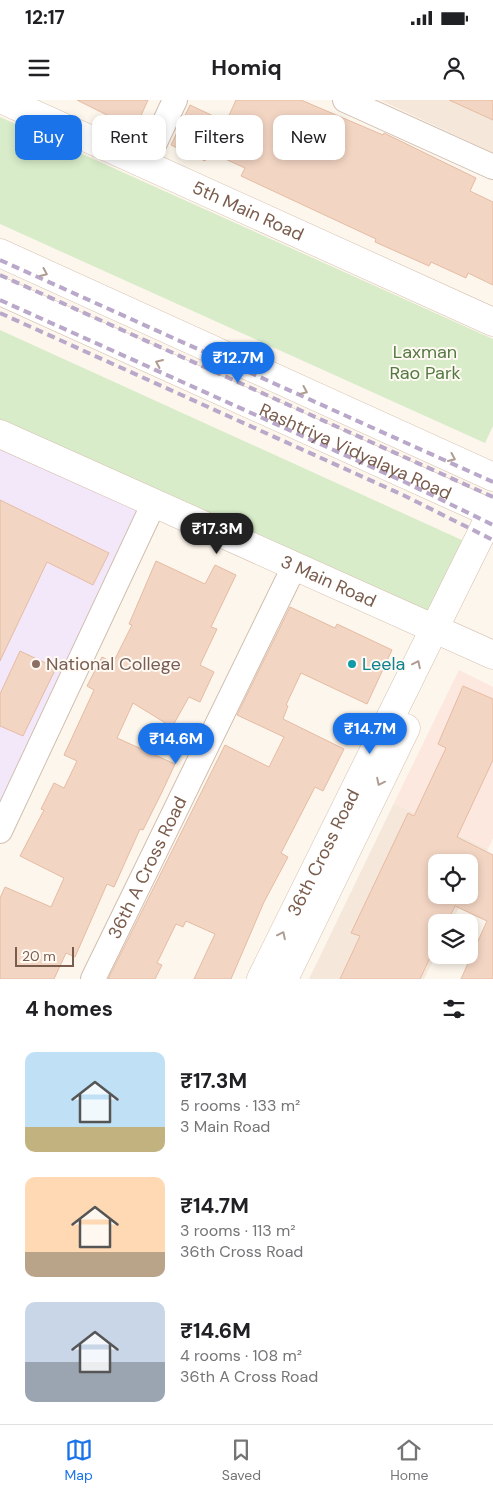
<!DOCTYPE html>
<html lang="en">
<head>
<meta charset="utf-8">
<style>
  body { margin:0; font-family:"DM Sans",sans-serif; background:#f2f2f2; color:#202124; height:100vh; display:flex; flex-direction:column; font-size:19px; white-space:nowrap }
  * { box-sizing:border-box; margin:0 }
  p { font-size:16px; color:#757577 }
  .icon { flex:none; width:28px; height:28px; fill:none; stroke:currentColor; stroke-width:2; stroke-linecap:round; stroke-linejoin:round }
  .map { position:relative; height:879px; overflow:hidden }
  .details { display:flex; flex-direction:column; background:#fff; flex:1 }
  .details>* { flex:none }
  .guide { position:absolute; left:15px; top:15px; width:464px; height:45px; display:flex; gap:10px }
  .buttons { position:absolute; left:428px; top:754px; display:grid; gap:10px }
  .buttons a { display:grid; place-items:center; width:50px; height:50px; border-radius:10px; background:#fff; box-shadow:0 2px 8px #0003; font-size:25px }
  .scale { position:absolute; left:15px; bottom:12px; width:59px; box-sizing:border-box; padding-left:5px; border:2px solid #7a5c4d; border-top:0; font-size:14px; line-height:18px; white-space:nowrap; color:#7a5c4d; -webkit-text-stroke:4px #fffaf3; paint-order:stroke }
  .price { position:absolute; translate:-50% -42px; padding:0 11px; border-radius:18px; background:#1a73e8; color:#fff; font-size:16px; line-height:32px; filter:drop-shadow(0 1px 2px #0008) }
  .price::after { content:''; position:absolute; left:50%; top:30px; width:15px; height:11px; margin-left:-8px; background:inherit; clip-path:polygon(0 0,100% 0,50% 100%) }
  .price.selected { background:#222; color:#fff }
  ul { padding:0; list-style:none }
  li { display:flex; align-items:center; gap:15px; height:125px; padding:0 25px }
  li span { display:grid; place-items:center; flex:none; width:140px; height:100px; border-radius:10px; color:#555 }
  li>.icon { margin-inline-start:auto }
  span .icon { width:60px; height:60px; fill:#fffc; stroke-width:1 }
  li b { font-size:21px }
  h2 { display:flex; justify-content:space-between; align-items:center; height:60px; padding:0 25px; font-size:21px }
  .pill { padding:0 18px; border-radius:10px; background:#fff; box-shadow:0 2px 8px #0003; font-size:18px; line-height:45px }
  .pill.selected { background:#1a73e8; color:#fff }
  .status { display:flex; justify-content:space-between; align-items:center; height:35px; padding:0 25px; background:#fff; direction:ltr }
  .status svg { height:14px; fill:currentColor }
  header { display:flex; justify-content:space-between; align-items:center; height:65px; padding:0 25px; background:#fff; font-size:22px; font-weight:700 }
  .menu { display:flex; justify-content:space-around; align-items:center; height:70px; border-top:1px solid #e0e0e0; background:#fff; font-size:14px; color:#757577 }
  .menu a { display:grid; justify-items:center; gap:2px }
  .menu .selected { color:#1a73e8 }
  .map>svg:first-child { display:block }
  .residential { fill:#f5e8da }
  .commercial { fill:#fde8e0 }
  .education { fill:#f3e8fa }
  .green { fill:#d8ecc9 }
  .building { fill:#f3d5c3; stroke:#e6bba3; fill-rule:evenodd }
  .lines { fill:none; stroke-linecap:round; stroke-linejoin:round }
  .street-casing { stroke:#d1beb0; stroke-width:26 }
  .secondary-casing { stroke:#d6c0b0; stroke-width:29 }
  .street { stroke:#fff; stroke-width:24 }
  .secondary { stroke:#fff; stroke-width:28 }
  .rail { stroke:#b9a8c9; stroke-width:4; stroke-dasharray:8 5; stroke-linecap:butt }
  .oneway { stroke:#af9d94 }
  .education-dot { fill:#8d6e63; stroke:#fffaf3; stroke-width:2 }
  .culture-dot { fill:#0f9aa8; stroke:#fffaf3; stroke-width:2 }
  .labels { text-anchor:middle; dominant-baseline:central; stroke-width:4; stroke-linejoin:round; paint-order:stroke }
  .street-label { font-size:18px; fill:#7a5c4d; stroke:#fffaf3 }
  .park-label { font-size:18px; fill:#537a41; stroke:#fffaf3 }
  .education-label { font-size:18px; fill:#785e54; stroke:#fffaf3; text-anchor:start }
  .culture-label { font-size:18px; fill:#0d838f; stroke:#fffaf3; text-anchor:start }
</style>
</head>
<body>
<div class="status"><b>12:17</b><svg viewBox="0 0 49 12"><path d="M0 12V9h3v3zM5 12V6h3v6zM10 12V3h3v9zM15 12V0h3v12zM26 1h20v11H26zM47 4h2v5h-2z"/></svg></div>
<header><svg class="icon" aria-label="menu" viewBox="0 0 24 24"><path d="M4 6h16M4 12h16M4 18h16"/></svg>Homiq<svg class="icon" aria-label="person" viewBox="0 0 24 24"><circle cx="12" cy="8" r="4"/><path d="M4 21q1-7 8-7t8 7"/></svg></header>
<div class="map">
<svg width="493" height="879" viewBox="0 0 493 879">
  <rect width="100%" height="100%" fill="#fdf6ec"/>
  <g class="residential">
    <polygon points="380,0 493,0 493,53"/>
    <polygon points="394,703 488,749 469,788 469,762 436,762 436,795 465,795 452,822 436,822 436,855 424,879 309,879"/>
  </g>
  <polygon class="commercial" points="459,570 493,587 493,738 488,749 394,703"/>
  <polygon class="education" points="0,343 144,410 0,717"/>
  <g class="green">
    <polygon points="0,17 493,239 493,326 485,343 0,124"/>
    <polygon points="0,230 464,441 429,519 0,323"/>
  </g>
  <g class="building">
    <polygon points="77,0 148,0 135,29"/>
    <polygon points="236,0 301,0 383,35 384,33 476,78 470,91 493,102 493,185 468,173 466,178 431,162 429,166 375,142 376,139 241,76 245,68 210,52 205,61 171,45 190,5 226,22"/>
    <polygon points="449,0 493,0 493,20"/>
    <polygon points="0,400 109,453 93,485 47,462 0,561"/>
    <polygon points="156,461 205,484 215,465 236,475 211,527 217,529 200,565 214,572 200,602 189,597 172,627 133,603 117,638 175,664 162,692 143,730 140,729 114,787 107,784 75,857 66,853 54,879 0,879 0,798 5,787 51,807 64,778 20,756 44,710 41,709 54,683 64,688 77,661 64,655 94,590 87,586 102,557 113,563 132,525 129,524"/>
    <polygon points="290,507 335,528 337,524 392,550 367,604 301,573 286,605 288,606 283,619 344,649 323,691 315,687 281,753 288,757 264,802 231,879 194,879 215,834 186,821 183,827 176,824 157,863 162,865 155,879 108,879 225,645 269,667 284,637 237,615"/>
    <polygon points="20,551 56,568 23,636 0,626 0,594"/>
    <path d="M463,586L493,599V660L457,737L493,755V879H461L487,821L455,806L447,822H436V845L420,879H340L360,836L351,833L408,713L414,716L446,648L438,644ZM436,762H469V795H436Z"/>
  </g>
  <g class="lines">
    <defs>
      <g id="street">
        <polyline points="345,0 493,67"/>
        <polyline points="145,64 175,0"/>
        <polyline points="0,731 154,403"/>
        <path id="s1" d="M93,879L294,467"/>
      </g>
      <g id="secondary">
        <path id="s2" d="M3,0L493,222"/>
        <polyline points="0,153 493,377"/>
        <path id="s3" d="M0,191L493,414"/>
        <path id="s4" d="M0,334L493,555"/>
        <path id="s5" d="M261,879L493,410"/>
        <polyline points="284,879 406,628"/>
      </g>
    </defs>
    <use href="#street" class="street-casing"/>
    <use href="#secondary" class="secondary-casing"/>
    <use href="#street" class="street"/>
    <use href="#secondary" class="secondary"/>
    <g class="rail">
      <polyline points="0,160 493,382"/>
      <polyline points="0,175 493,397"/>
      <polyline points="0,200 407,383 493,425"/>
      <polyline points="0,213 403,395 493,440"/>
    </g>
  </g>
  <defs><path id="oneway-chevron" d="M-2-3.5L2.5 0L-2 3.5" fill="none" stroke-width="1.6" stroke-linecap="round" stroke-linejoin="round" transform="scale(1.25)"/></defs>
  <g class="oneway">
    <use href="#oneway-chevron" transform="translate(44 173) rotate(24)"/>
    <use href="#oneway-chevron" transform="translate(159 263) rotate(-156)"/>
    <use href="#oneway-chevron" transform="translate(304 291) rotate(24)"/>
    <use href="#oneway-chevron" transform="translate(452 358) rotate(24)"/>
    <use href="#oneway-chevron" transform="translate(417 564) rotate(-64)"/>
    <use href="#oneway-chevron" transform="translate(380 682) rotate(116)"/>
    <use href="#oneway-chevron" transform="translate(282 835) rotate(-64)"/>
  </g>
  <circle class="education-dot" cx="36" cy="564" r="5"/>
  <circle class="culture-dot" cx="352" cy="564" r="5"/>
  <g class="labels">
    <g class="street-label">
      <text stroke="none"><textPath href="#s2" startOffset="269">5th Main Road</textPath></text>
      <text stroke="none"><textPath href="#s3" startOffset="390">Rashtriya Vidyalaya Road</textPath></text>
      <text stroke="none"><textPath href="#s4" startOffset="360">3 Main Road</textPath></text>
      <text stroke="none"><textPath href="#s5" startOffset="141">36th Cross Road</textPath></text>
      <text stroke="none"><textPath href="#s1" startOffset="124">36th A Cross Road</textPath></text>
    </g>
    <g class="park-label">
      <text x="425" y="252">Laxman<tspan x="425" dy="21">Rao Park</tspan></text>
    </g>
    <g class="education-label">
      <text x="46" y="564">National College</text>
    </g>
    <g class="culture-label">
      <text x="362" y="564">Leela</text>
    </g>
  </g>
</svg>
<div class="buttons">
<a><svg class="icon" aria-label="locate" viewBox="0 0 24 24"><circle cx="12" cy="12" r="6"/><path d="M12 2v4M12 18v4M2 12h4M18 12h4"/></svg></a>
<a><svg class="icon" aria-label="layers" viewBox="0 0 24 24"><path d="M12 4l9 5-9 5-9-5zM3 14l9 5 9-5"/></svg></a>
</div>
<div class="scale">20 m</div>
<b class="price" style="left:238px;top:284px">₹12.7M</b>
<b class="price selected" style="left:217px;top:455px">₹17.3M</b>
<b class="price" style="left:370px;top:655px">₹14.7M</b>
<b class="price" style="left:176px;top:665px">₹14.6M</b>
<div class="guide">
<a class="pill selected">Buy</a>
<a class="pill">Rent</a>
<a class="pill">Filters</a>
<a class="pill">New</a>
</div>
</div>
<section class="details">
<h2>4 homes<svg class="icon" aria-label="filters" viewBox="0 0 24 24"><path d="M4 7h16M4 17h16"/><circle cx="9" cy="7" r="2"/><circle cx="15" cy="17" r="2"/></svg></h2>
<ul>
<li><span style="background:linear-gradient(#bfe0f5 75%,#c2b280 0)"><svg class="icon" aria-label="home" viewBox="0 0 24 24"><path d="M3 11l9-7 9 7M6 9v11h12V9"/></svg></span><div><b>₹17.3M</b><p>5 rooms · 133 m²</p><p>3 Main Road</p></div></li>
<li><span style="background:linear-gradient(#ffd9b3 75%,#b9a48a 0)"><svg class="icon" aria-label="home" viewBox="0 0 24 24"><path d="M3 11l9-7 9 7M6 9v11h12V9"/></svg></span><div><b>₹14.7M</b><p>3 rooms · 113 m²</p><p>36th Cross Road</p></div></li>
<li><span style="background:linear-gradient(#c9d6e8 60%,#9aa5b1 0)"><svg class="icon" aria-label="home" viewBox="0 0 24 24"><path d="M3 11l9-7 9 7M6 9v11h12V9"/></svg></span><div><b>₹14.6M</b><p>4 rooms · 108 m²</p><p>36th A Cross Road</p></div></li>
</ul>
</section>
<nav class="menu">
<a class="selected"><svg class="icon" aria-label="map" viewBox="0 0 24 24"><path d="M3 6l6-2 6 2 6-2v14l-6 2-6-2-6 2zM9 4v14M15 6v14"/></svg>Map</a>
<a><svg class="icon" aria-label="saved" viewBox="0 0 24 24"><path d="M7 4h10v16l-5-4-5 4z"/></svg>Saved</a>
<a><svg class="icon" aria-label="home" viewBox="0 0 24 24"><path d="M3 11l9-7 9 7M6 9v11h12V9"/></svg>Home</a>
</nav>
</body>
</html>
